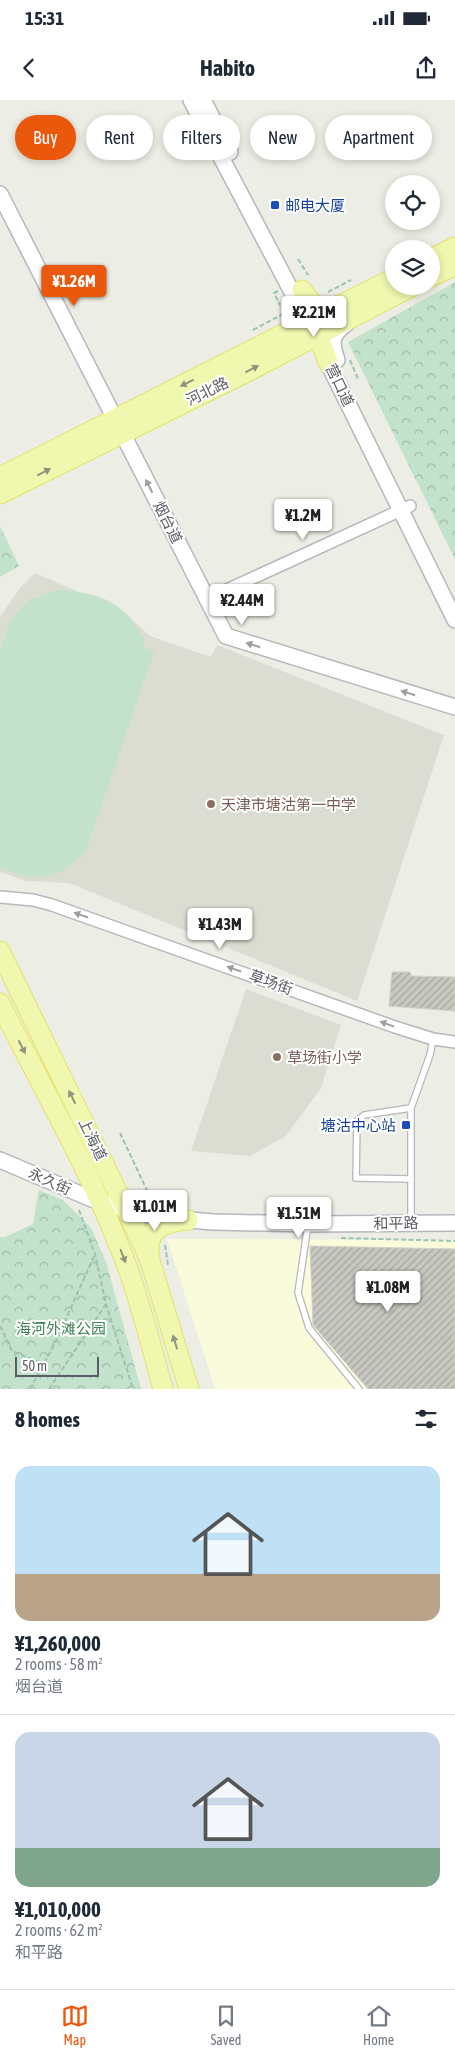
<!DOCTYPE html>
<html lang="en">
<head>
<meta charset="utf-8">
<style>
  body { margin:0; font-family:"Asap Condensed","Noto Sans SC",sans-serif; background:#f6f6f7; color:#1f2937; height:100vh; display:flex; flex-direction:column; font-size:19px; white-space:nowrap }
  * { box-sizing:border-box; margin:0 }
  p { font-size:16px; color:#747a83 }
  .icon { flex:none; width:28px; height:28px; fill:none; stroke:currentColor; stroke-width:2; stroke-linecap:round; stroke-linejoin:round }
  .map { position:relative; height:1289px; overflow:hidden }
  .drawer { display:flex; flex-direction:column; background:#fff; flex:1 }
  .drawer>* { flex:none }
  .guide { position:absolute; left:15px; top:15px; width:425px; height:45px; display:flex; gap:10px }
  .buttons { position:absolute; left:385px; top:75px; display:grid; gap:10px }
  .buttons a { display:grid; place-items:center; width:55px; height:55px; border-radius:50%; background:#fff; box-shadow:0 2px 8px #0003; font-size:25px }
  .scale { position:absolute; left:15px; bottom:12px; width:84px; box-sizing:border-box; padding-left:5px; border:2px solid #5c5d63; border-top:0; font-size:14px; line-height:18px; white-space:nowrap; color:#5c5d63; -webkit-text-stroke:4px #fff; paint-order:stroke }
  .price { position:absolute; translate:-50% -42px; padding:0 11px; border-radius:5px; background:#fff; color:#222; font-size:16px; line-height:32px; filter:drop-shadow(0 1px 2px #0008) }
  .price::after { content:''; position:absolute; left:50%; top:30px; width:15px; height:11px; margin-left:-8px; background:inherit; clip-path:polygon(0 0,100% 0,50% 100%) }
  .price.selected { background:#ea580c; color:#fff }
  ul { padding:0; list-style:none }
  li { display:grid; align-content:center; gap:10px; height:265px; padding:0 15px }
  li+li { border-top:1px solid #e0e1e3 }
  li span { display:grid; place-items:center; height:155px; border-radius:15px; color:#555 }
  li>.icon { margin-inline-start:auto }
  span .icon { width:90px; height:90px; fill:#fffc; stroke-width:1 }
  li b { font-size:21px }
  h2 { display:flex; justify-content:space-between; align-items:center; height:60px; padding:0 15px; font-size:21px }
  .chip { padding:0 18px; border-radius:22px; background:#fff; box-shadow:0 2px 8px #0003; font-size:18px; line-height:45px }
  .chip.selected { background:#ea580c; color:#fff }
  .status { display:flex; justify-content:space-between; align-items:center; height:35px; padding:0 25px; background:#fff; direction:ltr }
  .status svg { height:14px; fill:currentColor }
  header { display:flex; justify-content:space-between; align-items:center; height:65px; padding:0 15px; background:#fff; font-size:22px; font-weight:700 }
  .menu { display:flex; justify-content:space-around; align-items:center; height:70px; border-top:1px solid #e0e1e3; background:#fff; font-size:14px; color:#747a83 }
  .menu a { display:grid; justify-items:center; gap:2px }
  .menu .selected { color:#ea580c }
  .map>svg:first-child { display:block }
  .commercial { fill:#f9fbdb }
  .education { fill:#dcddd2 }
  .forest { fill:url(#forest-crowns) }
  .pitch { fill:#c2e2cb }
  .building { fill:url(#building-hatch); stroke:#d1d0c3 }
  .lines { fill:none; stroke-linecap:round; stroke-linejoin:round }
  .service-casing { stroke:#b6b7bd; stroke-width:8 }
  .minor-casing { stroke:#b6b7bd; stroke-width:14 }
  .tertiary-casing { stroke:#b6b7bd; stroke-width:18 }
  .primary-casing { stroke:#e4e365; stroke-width:21 }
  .path { stroke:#9cc2b1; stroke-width:2; stroke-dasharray:5 2.5; stroke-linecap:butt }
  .service { stroke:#fff; stroke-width:5.5 }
  .minor { stroke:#fff; stroke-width:11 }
  .tertiary { stroke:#fff; stroke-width:15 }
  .primary { stroke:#f0f7ae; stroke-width:19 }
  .oneway { fill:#90937d }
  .oneway2 { fill:#9d9ea1 }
  .transit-dot { fill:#1a4fb4; stroke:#fff; stroke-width:2 }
  .education-dot { fill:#8d6e63; stroke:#fff; stroke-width:2 }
  .labels { text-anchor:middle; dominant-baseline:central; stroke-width:4; stroke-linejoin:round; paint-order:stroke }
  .transit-label { font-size:15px; fill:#164399; stroke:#fff; text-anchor:start }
  .street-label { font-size:15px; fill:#5c5d63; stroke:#fff }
  .education-label { font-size:15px; fill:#785e54; stroke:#fff; text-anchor:start }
  .park-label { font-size:15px; fill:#3d8152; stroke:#fff }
</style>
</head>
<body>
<div class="status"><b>15:31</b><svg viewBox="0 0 49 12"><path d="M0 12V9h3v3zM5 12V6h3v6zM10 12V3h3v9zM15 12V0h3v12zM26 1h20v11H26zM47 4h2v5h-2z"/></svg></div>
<header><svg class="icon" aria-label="back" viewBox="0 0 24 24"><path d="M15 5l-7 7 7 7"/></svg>Habito<svg class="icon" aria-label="share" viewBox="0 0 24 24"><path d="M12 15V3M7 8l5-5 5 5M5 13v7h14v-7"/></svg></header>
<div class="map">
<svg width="455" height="1289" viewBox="0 0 455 1289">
  <defs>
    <pattern id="forest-crowns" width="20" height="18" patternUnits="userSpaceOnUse" patternTransform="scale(1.25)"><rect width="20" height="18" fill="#c2e2cb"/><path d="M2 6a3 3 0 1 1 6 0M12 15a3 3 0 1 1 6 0" fill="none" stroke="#a1baa8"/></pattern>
    <pattern id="building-hatch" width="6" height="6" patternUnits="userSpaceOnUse" patternTransform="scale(1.25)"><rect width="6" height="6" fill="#c8c8c0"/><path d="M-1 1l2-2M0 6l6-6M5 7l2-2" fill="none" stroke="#a6a6a0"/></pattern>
  </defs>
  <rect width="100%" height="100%" fill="#ecede4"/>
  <polygon class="commercial" points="167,1139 455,1140 455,1289 215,1289"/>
  <g class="education">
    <polygon points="35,473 123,511 150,536 211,557 217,545 444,635 357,901 69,783 26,781 0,772 0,517 20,488"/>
    <polygon points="246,889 341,925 321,988 286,1036 250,1056 191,1051"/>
  </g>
  <g class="forest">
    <polygon points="455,182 455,459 348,242"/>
    <polygon points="0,426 19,466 0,477"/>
    <polygon points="39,1090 63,1100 91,1128 106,1162 141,1289 0,1289 0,1137 5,1137 33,1124"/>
  </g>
  <path class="pitch" d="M58,490C81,492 104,494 122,510C131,517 137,530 144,539L143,547L154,552L85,753C77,759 68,768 59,772C42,781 16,776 0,768V552L10,520L30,500Z"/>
  <g class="building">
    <polygon points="392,872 410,872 411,876 455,877 455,911 389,906"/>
    <polygon points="310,1146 455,1149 455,1289 368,1289 313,1225"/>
  </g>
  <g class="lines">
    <defs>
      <g id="service">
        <polyline points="411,1008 411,1079 356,1078 357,1021 364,1015 411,1008 430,955 433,939"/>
        <polyline points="411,1079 411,1121"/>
        <polyline points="308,1124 298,1193 309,1228 359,1289"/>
      </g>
      <g id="minor">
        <polyline points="207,499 410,406"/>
        <polyline points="0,797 33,800 52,805 395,927 433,939 455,942"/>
      </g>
      <g id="tertiary">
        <polyline points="191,0 313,232"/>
        <polyline points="203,0 230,52"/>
        <polyline points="0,94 226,536 455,607"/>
        <polyline points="324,255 455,520"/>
        <path d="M337,260C331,242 330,236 347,223"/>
        <polyline points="0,1060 99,1102 157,1117 213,1122 308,1124 455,1123"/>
      </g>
      <g id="primary">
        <polyline points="431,159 455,147"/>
        <polyline points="431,177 455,165"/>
        <path d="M302,190C313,206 317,210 336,206"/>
        <polyline points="321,224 318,235 329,264"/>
        <polyline points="0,377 394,178"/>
        <polyline points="0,394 249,271 413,186"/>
        <polyline points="0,851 142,1142 152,1167 189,1289"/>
        <path d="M0,903C43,990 95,1078 128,1169C142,1208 152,1249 163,1289"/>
        <path d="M150,1159C144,1129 163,1122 188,1120"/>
      </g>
    </defs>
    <use href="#service" class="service-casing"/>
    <use href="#minor" class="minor-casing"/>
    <use href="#tertiary" class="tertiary-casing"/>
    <use href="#primary" class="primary-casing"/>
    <g class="path">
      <polyline points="298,159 308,175"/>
      <polyline points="278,191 274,193 280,205"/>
      <polyline points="328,192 351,180"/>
      <polyline points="253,230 283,214"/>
      <polyline points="350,260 358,279"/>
      <polyline points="120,1033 151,1099"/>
      <polyline points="79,1110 95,1154 106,1204 133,1289"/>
      <polyline points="341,1138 455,1141"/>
      <polyline points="165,1145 168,1165"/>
      <polyline points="0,1226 12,1251 44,1264"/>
      <polyline points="30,1289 55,1243 95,1154"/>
      <polyline points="49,1289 106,1204"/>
    </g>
    <use href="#service" class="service"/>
    <use href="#minor" class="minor"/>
    <use href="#tertiary" class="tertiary"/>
    <use href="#primary" class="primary"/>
  </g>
  <defs><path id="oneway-solid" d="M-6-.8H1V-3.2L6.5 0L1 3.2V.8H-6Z" transform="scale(1.25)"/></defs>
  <g class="oneway">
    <use href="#oneway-solid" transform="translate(252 269) rotate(-27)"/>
    <use href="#oneway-solid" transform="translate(187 283) rotate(154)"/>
    <use href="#oneway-solid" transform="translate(44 372) rotate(-27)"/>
    <use href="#oneway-solid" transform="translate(22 947) rotate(63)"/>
    <use href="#oneway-solid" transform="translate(72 997) rotate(-116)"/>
    <use href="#oneway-solid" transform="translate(123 1156) rotate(69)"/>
    <use href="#oneway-solid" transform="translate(175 1242) rotate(-107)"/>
  </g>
  <g class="oneway2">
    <use href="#oneway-solid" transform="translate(149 386) rotate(-117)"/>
    <use href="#oneway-solid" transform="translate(253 545) rotate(-163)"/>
    <use href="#oneway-solid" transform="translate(408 593) rotate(-163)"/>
    <use href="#oneway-solid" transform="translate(81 815) rotate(-161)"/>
    <use href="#oneway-solid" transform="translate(234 869) rotate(-161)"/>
    <use href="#oneway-solid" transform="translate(387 924) rotate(-160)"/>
  </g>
  <g class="transit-dot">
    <rect x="270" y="100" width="10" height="10" rx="2.5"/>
    <rect x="401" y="1020" width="10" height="10" rx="2.5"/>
  </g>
  <g class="education-dot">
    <circle cx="211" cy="704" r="5"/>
    <circle cx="277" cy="957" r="5"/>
  </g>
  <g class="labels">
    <g class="transit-label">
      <text x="285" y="105">邮电大厦</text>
      <text x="396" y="1025" text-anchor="end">塘沽中心站</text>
    </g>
    <g class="street-label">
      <text transform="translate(340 285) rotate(64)">营口道</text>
      <text transform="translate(207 291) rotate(-26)">河北路</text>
      <text transform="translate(168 422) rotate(63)">烟台道</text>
      <text transform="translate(271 882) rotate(20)">草场街</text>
      <text transform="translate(93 1039) rotate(64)">上海道</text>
      <text transform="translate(50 1081) rotate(24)">永久街</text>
      <text transform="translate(396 1123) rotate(-1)">和平路</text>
    </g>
    <g class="education-label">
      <text x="221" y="704">天津市塘沽第一中学</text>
      <text x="287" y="957">草场街小学</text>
    </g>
    <g class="park-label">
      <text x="61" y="1228">海河外滩公园</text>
    </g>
  </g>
</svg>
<div class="buttons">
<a><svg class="icon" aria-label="locate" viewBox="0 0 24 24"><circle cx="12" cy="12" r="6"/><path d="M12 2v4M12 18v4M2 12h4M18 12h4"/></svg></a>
<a><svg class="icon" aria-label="layers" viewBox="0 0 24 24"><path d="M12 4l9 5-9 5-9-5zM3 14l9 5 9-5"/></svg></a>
</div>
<div class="scale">50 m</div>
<b class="price selected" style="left:74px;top:207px">¥1.26M</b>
<b class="price" style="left:314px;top:238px">¥2.21M</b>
<b class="price" style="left:303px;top:441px">¥1.2M</b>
<b class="price" style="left:242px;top:526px">¥2.44M</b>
<b class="price" style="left:220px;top:850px">¥1.43M</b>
<b class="price" style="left:155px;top:1132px">¥1.01M</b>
<b class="price" style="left:299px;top:1139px">¥1.51M</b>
<b class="price" style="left:388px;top:1213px">¥1.08M</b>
<div class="guide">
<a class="chip selected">Buy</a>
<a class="chip">Rent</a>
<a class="chip">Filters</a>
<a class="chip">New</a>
<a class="chip">Apartment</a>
</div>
</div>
<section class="drawer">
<h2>8 homes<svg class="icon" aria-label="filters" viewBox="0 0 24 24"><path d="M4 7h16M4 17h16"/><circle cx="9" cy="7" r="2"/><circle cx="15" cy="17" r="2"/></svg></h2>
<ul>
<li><span style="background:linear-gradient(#bfe0f5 70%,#b9a48a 0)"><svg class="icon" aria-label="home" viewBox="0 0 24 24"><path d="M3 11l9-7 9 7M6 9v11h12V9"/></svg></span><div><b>¥1,260,000</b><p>2 rooms · 58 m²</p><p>烟台道</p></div></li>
<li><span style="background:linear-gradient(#c9d6e8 75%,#7fa58c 0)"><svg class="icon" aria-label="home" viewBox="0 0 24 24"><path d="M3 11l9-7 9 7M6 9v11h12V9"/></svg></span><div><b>¥1,010,000</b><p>2 rooms · 62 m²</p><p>和平路</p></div></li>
</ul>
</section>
<nav class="menu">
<a class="selected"><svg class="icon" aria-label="map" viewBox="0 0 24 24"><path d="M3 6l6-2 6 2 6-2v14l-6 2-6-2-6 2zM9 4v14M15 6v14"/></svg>Map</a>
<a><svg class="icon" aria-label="saved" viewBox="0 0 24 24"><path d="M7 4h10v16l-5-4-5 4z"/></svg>Saved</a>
<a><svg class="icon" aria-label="home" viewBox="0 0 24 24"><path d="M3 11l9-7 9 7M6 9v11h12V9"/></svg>Home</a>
</nav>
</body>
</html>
